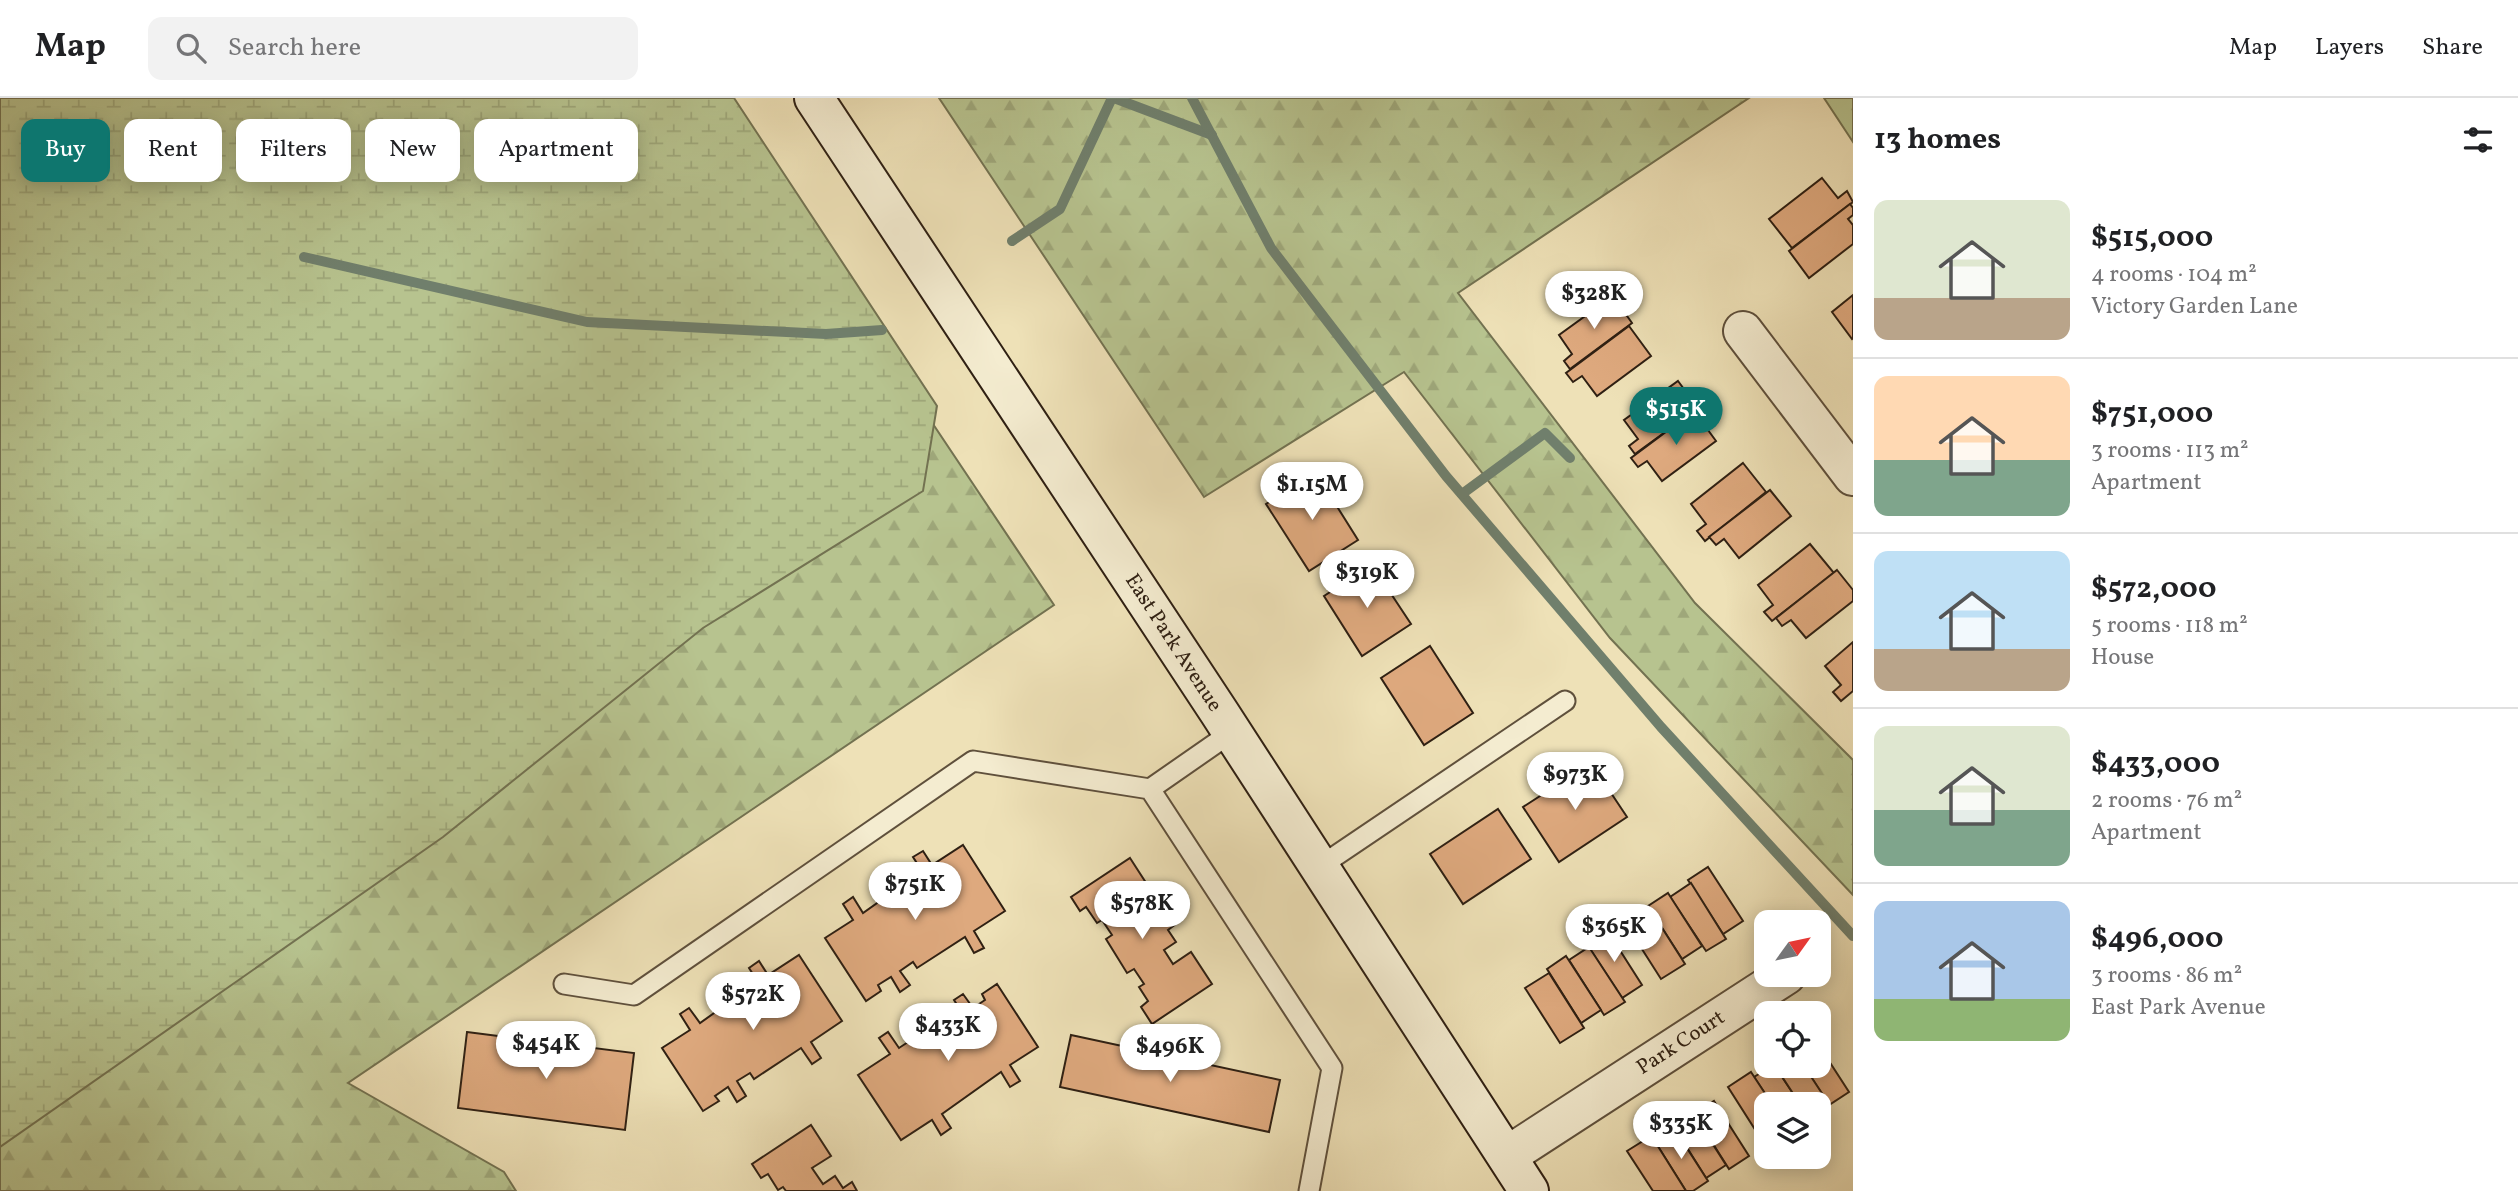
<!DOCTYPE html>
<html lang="en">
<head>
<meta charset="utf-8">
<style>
  body { margin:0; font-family:Vollkorn,serif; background:#f2f2f2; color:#202124; height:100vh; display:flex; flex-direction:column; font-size:26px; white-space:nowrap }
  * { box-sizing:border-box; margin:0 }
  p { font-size:23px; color:#757577 }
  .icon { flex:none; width:38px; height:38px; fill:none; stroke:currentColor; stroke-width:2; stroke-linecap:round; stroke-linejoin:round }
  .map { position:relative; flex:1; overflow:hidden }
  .drawer { display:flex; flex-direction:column; background:#fff; width:665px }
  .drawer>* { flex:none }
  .top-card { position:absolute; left:21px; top:21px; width:665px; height:63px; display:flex; gap:14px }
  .needle { width:46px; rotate:57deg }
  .buttons { position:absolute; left:1754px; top:812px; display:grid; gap:14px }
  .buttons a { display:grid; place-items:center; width:77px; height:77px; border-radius:14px; background:#fff; box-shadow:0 4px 18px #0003; font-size:35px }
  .price { position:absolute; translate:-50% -60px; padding:0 16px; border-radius:24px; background:#fff; color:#222; font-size:23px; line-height:46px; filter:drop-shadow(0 2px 4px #0008) }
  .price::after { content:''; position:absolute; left:50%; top:42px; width:21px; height:16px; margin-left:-10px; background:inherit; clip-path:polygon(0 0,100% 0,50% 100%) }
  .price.current { background:#0f766e; color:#fff }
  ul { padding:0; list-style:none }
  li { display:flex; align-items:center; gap:21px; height:175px; padding:0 21px }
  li+li { border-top:2px solid #e0e0e0 }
  li span { display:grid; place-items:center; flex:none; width:196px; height:140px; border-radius:14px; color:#555 }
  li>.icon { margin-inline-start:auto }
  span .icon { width:84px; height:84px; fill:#fffc; stroke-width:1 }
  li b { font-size:30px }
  h2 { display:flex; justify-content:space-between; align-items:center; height:84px; padding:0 21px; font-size:30px }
  .pill { padding:0 24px; border-radius:14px; background:#fff; box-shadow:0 4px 18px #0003; font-size:24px; line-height:63px }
  .pill.current { background:#0f766e; color:#fff }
  header { display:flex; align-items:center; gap:42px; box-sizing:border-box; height:98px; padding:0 35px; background:#fff; border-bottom:2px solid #e0e0e0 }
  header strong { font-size:33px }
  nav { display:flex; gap:38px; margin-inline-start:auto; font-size:24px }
  .search { width:490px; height:63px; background:#f2f2f2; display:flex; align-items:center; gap:18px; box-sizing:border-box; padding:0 24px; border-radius:14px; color:#757577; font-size:26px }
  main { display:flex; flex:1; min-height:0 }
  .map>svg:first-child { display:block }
  .forest { fill:url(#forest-firs); stroke:#737251; stroke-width:2 }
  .wetland { fill:url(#wetland-marsh); stroke:#737251; stroke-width:2 }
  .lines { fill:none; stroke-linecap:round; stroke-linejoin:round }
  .stream { stroke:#707f6c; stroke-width:10 }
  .building { fill:#dea97e; stroke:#2f2013; stroke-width:2 }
  .service-casing { stroke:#5f503c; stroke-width:23 }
  .minor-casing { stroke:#5f503c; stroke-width:42 }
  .secondary-casing { stroke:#2f2013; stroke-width:42 }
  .service { stroke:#f4ecd0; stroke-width:19 }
  .minor { stroke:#f4ecd0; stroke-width:38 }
  .secondary { stroke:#f4ecd0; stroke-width:38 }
  .labels { text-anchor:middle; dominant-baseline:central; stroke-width:5; stroke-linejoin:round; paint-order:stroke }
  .street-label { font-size:21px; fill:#2f2013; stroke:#f4ecd0 }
</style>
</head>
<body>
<header>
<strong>Map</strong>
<div class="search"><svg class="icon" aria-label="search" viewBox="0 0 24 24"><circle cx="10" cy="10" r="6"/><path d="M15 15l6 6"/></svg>Search here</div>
<nav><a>Map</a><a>Layers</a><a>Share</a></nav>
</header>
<main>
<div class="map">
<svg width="1853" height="1093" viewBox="0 0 1853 1093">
  <defs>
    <pattern id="forest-firs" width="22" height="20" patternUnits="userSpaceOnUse" patternTransform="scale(1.75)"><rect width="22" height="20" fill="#b7c38f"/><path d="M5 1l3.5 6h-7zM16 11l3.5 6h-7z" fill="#9ea77a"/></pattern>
    <pattern id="wetland-marsh" width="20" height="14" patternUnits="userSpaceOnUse" patternTransform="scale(1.75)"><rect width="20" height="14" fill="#b7c38f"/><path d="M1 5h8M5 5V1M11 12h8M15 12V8" fill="none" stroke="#9ea77a"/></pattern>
  </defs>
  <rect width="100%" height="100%" fill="#eee1b7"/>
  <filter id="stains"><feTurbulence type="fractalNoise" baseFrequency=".00286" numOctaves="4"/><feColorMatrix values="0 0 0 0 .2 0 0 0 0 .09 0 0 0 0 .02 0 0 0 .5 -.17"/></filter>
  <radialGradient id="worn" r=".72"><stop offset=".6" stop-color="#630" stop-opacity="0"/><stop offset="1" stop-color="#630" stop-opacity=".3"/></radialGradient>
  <g class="forest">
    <polygon points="0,0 715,0 1054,507 348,985 504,1074 516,1093 0,1093"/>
    <polygon points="939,0 1749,0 1458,195 1695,505 1853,662 1853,797 1610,540 1404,274 1204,399"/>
    <polygon points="1824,0 1853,0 1853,44"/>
  </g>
  <polygon class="wetland" points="0,0 734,0 937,308 923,393 703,530 443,739 0,1049"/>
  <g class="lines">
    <g class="stream">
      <polyline points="1114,0 1212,37"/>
      <polyline points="1192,0 1271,150 1446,378 1661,629 1853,838"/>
      <polyline points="1012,143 1060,111 1112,0"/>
      <polyline points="304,159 587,224 826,236 882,232"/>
      <polyline points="1462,396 1545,335 1570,360"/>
    </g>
  </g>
  <g class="building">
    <polygon points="1822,80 1838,100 1847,93 1853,104 1792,150 1769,121"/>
    <polygon points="1850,106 1853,110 1853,117 1848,121 1853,127 1853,146 1809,180 1789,153"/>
    <polygon points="1853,197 1853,240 1852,241 1832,214"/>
    <polygon points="1613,198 1632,225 1570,271 1564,263 1572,256 1559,237"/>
    <polygon points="1629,228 1651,258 1597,298 1582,278 1573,284 1566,275"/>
    <polygon points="1678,283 1698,310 1635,356 1629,348 1638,341 1624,322"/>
    <polygon points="1694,313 1716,343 1662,383 1647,363 1638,369 1631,360"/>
    <polygon points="1743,365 1766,394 1705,443 1697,433 1706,426 1691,406"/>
    <polygon points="1316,375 1358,442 1309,473 1266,406"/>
    <polygon points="1770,392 1791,418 1739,460 1724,441 1716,447 1709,439"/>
    <polygon points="1810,446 1834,475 1772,523 1764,514 1773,507 1758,487"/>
    <polygon points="1372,467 1411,526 1362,558 1324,498"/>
    <polygon points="1837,472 1853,492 1853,503 1806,540 1791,522 1782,528 1776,520"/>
    <polygon points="1853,544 1853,593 1841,603 1833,594 1841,587 1825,568"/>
    <polygon points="1430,548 1473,615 1424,647 1381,580"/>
    <polygon points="1591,665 1627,719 1559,764 1523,709"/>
    <polygon points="1498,711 1531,761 1463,806 1430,756"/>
    <polygon points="963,747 1005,813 974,833 984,850 974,855 965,839 917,870 913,864 900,873 910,887 900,894 891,879 878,887 881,893 866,903 825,840 853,822 843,806 853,799 863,815 922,773 913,759 923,753 932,767"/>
    <polygon points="1130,760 1150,791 1131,803 1141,819 1154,811 1162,823 1171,817 1176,826 1168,832 1176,844 1164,852 1173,866 1191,854 1212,886 1152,926 1141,909 1148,903 1139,889 1144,886 1134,871 1127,875 1106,841 1112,837 1102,822 1097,825 1086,809 1080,813 1071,799"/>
    <polygon points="1708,769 1743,823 1723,836 1688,782"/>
    <polygon points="1691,785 1726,841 1706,853 1670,799"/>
    <polygon points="1668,795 1702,848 1682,861 1648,808"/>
    <polygon points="1650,811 1685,866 1661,881 1626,826"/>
    <polygon points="1607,832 1642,887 1622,900 1586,845"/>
    <polygon points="1589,849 1625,904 1604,917 1569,862"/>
    <polygon points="799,857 842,923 811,944 821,960 812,966 801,950 754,981 750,975 737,983 746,998 737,1004 728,989 715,998 719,1003 703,1013 662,950 690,932 680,916 689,910 700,925 758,884 749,870 759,863 768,877"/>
    <polygon points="1566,858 1601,912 1581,925 1547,871"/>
    <polygon points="1549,875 1584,930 1560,945 1525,890"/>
    <polygon points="997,886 1038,949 1010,967 1020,983 1010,989 1001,974 942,1016 951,1030 941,1037 932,1022 901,1042 858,977 890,956 879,940 888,934 899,950 946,919 950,925 963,916 954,902 963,896 973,910 985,902 982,896"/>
    <polygon points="467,934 634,955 625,1032 458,1010"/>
    <polygon points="1071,937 1280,982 1269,1034 1060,989"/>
    <polygon points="1818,946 1849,994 1829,1007 1804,968 1818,968"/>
    <polygon points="1772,968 1775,968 1800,1006 1772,1006 1754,979"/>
    <polygon points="1775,968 1804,968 1827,1003 1818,1008 1818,1006 1800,1006"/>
    <polygon points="1751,974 1772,1006 1766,1006 1766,1042 1763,1044 1728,989"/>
    <polygon points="1714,1003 1749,1058 1729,1071 1694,1016"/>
    <polygon points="1691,1012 1726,1067 1706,1080 1671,1024"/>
    <polygon points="811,1027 831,1058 812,1070 823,1086 835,1078 843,1090 852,1084 857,1093 786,1093 783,1089 778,1092 768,1076 761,1080 752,1066"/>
    <polygon points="1674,1030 1708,1083 1693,1093 1686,1093 1654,1042"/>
    <polygon points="1651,1038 1654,1042 1686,1093 1653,1093 1627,1053"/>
  </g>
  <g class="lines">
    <defs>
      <g id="service">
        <polyline points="1150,691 1232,634"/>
        <polyline points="1319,769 1565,603"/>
        <polyline points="564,886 634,897 973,663 1150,691 1332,970 1309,1093"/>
      </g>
      <g id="minor">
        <polyline points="1743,233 1853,378"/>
        <polyline points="1507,1058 1786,877"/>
      </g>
      <polyline id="secondary" points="814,0 1219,614 1529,1093"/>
    </defs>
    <use href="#service" class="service-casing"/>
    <use href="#minor" class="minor-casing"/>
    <use href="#secondary" class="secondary-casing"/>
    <use href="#service" class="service"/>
    <use href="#minor" class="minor"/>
    <use href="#secondary" class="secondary"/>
  </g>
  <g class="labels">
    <g class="street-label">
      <text transform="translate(1173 545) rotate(57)">East Park Avenue</text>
      <text transform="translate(1681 945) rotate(-33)">Park Court</text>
    </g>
  </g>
  <rect width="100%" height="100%" filter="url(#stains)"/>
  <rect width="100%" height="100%" fill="url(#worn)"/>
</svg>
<div class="buttons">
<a><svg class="needle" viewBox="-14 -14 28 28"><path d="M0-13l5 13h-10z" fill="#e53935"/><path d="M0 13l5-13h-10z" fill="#757577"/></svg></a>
<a><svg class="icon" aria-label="locate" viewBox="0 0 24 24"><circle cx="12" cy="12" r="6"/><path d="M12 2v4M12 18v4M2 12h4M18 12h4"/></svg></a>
<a><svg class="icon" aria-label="layers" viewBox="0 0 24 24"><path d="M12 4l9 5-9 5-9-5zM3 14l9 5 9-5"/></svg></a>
</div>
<b class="price" style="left:1594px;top:233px">$328K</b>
<b class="price current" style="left:1676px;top:349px">$515K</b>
<b class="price" style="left:1312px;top:424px">$1.15M</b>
<b class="price" style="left:1367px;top:512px">$319K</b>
<b class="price" style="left:1575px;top:714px">$973K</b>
<b class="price" style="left:915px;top:824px">$751K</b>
<b class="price" style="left:1142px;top:843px">$578K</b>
<b class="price" style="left:1614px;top:866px">$365K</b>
<b class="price" style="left:753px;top:934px">$572K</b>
<b class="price" style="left:948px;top:965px">$433K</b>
<b class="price" style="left:546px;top:983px">$454K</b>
<b class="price" style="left:1170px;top:986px">$496K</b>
<b class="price" style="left:1681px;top:1063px">$335K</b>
<div class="top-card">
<a class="pill current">Buy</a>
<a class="pill">Rent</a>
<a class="pill">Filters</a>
<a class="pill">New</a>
<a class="pill">Apartment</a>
</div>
</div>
<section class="drawer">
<h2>13 homes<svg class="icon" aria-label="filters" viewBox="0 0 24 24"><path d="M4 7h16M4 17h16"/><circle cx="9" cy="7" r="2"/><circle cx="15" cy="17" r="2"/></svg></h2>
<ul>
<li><span style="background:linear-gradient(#dfe7d0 70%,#b9a48a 0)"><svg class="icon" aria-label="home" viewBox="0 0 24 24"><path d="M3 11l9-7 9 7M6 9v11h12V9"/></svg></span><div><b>$515,000</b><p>4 rooms · 104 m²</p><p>Victory Garden Lane</p></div></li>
<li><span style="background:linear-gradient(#ffd9b3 60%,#7fa58c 0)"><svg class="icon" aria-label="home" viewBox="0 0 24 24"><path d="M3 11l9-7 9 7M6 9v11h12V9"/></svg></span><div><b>$751,000</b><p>3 rooms · 113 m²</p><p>Apartment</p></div></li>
<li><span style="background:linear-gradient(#bfe0f5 70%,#b9a48a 0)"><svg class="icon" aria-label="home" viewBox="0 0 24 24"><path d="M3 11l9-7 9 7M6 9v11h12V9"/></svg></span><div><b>$572,000</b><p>5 rooms · 118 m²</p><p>House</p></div></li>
<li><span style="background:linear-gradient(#dfe7d0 60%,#7fa58c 0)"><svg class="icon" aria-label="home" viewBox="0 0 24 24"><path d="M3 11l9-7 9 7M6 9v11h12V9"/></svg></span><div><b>$433,000</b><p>2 rooms · 76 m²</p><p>Apartment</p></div></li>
<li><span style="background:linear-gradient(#a9c7e8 70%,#8fb573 0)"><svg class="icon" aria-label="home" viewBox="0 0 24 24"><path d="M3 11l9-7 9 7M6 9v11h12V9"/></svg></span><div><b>$496,000</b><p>3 rooms · 86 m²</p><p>East Park Avenue</p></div></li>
</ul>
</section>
</main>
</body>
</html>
